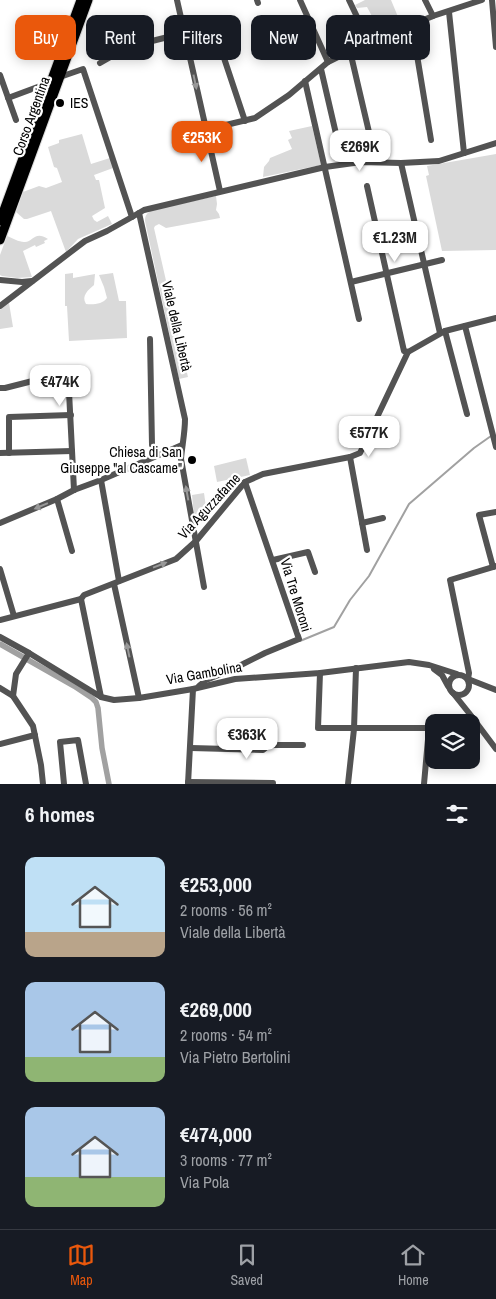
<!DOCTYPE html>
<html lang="en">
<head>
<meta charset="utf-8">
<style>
  body { margin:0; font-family:"Archivo Narrow",sans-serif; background:#242831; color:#f1f3f6; height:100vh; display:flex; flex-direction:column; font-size:19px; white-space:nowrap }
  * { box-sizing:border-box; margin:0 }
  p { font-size:16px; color:#9ea1a6 }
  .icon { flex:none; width:28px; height:28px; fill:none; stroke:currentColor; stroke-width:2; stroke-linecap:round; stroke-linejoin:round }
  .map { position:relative; height:784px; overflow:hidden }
  .panel { display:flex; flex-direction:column; background:#171b24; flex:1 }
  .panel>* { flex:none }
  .hud { position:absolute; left:15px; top:15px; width:466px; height:45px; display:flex; gap:10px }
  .buttons { position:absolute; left:425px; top:714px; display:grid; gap:10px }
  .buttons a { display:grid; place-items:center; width:55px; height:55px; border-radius:10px; background:#171b24; box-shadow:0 2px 12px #0003; font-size:25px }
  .price { position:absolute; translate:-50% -42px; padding:0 11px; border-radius:10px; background:#fff; color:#222; font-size:16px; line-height:32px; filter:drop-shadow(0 1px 2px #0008) }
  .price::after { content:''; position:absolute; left:50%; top:30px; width:15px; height:11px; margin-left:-8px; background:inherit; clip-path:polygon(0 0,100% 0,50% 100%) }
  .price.current { background:#ea580c; color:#fff }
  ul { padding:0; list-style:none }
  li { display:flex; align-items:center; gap:15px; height:125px; padding:0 25px }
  li span { display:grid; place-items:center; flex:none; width:140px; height:100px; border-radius:10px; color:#555 }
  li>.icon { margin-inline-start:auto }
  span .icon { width:60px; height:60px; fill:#fffc; stroke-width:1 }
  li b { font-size:21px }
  h2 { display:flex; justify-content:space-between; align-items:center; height:60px; padding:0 25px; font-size:21px }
  .tag { padding:0 18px; border-radius:10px; background:#171b24; box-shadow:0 2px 12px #0003; font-size:18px; line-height:45px }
  .tag.current { background:#ea580c; color:#fff }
  .dock { display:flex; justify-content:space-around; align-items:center; height:70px; border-top:1px solid #363941; background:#171b24; font-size:14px; color:#9ea1a6 }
  .dock a { display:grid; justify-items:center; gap:2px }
  .dock .current { color:#ea580c }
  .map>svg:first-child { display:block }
  .green { fill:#dadada }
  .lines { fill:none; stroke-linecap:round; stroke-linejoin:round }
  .stream { stroke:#a1a1a1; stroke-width:2 }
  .canal { stroke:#a1a1a1; stroke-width:5.5 }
  .major-casing { stroke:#dbdbdb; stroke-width:11 }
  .minor { stroke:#535353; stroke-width:6 }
  .major { stroke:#000; stroke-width:9 }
  .oneway { fill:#989898 }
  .poi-dot { fill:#000; stroke:#fff; stroke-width:2 }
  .labels { text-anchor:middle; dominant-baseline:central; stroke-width:4.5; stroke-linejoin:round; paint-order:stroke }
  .poi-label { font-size:14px; fill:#000; stroke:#fff; text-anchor:start }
  .street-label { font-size:14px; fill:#000; stroke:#fff }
</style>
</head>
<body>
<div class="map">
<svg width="496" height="784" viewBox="0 0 496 784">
  <rect width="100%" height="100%" fill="#fff"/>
  <g class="green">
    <polygon points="365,0 391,0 401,24 386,31 379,17 373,18 367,7 357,8 355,5"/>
    <polygon points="312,126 321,165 263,177 264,167 269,161 270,158 292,149 288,140 292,138 289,131"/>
    <polygon points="82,134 91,164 110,158 113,168 94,175 96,180 99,180 105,208 92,216 94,220 97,222 108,216 112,224 78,239 66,252 51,211 27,219 24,219 16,212 23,192 39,186 46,188 62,182 57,168 54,167 48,147 59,143 59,140"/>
    <polygon points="496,154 496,250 442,251 426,176 429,175 427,166"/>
    <path d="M216,196L217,204L216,210L219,214L220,218L166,228L159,224L155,226L154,228L188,377L179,379L145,221C145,215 147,213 152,210Z"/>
    <path d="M7,236C12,238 19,242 24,242C33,243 34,230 48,239L44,241L45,243L36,247L35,245L23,251L32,277L17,278L2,276L0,275V255Z"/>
    <path d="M73,273V278L95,274L94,285C88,290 81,296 86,304C93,305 103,304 107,298L104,287L99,275L113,273L119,301H126L127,338L69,341L67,306H65V274Z"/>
    <polygon points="9,303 13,327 0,329 0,310"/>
    <polygon points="246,458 250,475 217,482 214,466"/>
    <polygon points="204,493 207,514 194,516 192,495"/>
  </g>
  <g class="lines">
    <polyline class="stream" points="300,641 334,627 350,600 369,576 409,504 474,448 491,436"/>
    <polyline class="canal" points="0,644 74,686 92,698 96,702 98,708 102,748 109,784"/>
    <defs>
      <g id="major">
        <polyline points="0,221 81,0"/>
        <polyline points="0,240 88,0"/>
      </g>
    </defs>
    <use href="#major" class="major-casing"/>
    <g class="minor">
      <polyline points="177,0 220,191"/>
      <polyline points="257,0 258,3"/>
      <polyline points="300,0 328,62"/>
      <polyline points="349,0 369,42"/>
      <polyline points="425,0 433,16"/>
      <polyline points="492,0 496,47"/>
      <polyline points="449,12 464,153"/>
      <polyline points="412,25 431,140"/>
      <polyline points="216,34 245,121"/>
      <polyline points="350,51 376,162"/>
      <polyline points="100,63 114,55 144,43 184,33"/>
      <polyline points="321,69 343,164"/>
      <polyline points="0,75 16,120"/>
      <polyline points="57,76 60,77 83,69 132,217"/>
      <polyline points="305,81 359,319"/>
      <polyline points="8,98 51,82 54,83"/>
      <polyline points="205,130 255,118 289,95 328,62 350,51 433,16 482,0"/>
      <polyline points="401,163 440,333"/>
      <polyline points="367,186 404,351 408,352"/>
      <path d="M139,213L185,419C185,433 182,446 181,459L204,587"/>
      <polyline points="0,280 22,282 32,281"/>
      <polyline points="351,282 442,260"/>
      <polyline points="0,306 85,241 107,231 132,217 144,210 325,167 361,162 401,163 439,161 496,143"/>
      <polyline points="465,326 496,447"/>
      <polyline points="445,331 467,414"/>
      <polyline points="150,339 152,445 158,455"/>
      <polyline points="0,388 5,388 68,372 74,490"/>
      <polyline points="0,453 72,451"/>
      <polyline points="9,453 9,417 71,415"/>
      <polyline points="350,457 367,550"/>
      <polyline points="101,480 119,581"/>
      <polyline points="57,499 72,551"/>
      <polyline points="0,523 57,499 74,490 101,480 182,445"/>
      <polyline points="362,523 383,518"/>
      <polyline points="273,560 308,552 315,572"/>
      <polyline points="493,567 479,515 496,512"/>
      <polyline points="0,569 14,616"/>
      <polyline points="114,584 139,698"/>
      <polyline points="81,599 101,697"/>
      <polyline points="0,620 81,599 84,595 176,559 196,541 245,482 263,474 350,457 360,453 408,352 445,331 496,318"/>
      <polyline points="0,637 29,653 101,697 114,700 139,698 193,689 235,679 320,673 409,662 429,665 457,674"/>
      <polyline points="29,653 16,674 13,696 33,726 41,765 43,784"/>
      <polyline points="434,669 442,675 448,686"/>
      <polyline points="320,673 318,728 434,728"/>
      <circle cx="459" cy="685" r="10"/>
      <polyline points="468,679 469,673 450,580 496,566"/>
      <polyline points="468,679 496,690"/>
      <polyline points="199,686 206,680 231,670 265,653 299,639 245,482"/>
      <polyline points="0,688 13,696"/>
      <polyline points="453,693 469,713 496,749"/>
      <polyline points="0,744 35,735"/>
      <polyline points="191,748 263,750 269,745 303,745"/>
      <polyline points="188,782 273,783"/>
      <polyline points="64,784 60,742 78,740 86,784"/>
      <polyline points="188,784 193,689"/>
      <polyline points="348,784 354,729 356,668"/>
      <polyline points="424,784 429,728"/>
    </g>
    <use href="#major" class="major"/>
  </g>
  <defs><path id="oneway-solid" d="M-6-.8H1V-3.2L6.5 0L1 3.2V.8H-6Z" transform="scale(1.25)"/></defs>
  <g class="oneway">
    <use href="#oneway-solid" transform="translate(195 82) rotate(78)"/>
    <use href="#oneway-solid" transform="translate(187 493) rotate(-100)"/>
    <use href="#oneway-solid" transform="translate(41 506) rotate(157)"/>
    <use href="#oneway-solid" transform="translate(160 565) rotate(-21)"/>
    <use href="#oneway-solid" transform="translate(128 650) rotate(-102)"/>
  </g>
  <g class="poi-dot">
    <circle cx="60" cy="103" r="5"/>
    <circle cx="192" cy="460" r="5"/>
  </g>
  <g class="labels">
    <g class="poi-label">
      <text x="70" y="103">IES</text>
      <text x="182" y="452" text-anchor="end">Chiesa di San<tspan x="182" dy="16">Giuseppe "al Cascame"</tspan></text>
    </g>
    <g class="street-label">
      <text transform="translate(31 116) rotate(-70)">Corso Argentina</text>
      <text transform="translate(177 326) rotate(77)">Viale della Libertà</text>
      <text transform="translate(209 506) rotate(-47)">Via Aguzzafame</text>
      <text transform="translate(296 595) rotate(73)">Via Tre Moroni</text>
      <text transform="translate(204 673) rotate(-10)">Via Gambolina</text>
    </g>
  </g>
</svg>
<div class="buttons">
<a><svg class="icon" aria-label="layers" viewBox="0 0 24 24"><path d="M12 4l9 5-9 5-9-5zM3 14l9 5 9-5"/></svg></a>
</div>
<b class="price current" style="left:202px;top:163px">€253K</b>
<b class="price" style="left:360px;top:172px">€269K</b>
<b class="price" style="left:395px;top:263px">€1.23M</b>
<b class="price" style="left:60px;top:407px">€474K</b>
<b class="price" style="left:369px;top:458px">€577K</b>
<b class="price" style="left:247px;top:760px">€363K</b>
<div class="hud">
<a class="tag current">Buy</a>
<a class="tag">Rent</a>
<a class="tag">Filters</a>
<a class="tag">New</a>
<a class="tag">Apartment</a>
</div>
</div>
<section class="panel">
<h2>6 homes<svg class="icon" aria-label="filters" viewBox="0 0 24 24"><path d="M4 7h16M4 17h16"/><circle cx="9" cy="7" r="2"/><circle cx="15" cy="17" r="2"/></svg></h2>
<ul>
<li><span style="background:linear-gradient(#bfe0f5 75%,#b9a48a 0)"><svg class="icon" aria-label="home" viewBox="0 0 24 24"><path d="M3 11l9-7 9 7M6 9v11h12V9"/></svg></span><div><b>€253,000</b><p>2 rooms · 56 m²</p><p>Viale della Libertà</p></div></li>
<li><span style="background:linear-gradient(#a9c7e8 75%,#8fb573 0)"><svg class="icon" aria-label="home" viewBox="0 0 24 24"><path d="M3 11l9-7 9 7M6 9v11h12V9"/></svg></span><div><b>€269,000</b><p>2 rooms · 54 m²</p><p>Via Pietro Bertolini</p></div></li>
<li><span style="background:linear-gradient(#a9c7e8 70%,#8fb573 0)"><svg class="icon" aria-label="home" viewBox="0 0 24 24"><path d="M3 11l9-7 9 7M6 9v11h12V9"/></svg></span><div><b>€474,000</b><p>3 rooms · 77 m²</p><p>Via Pola</p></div></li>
</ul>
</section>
<nav class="dock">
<a class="current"><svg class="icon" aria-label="map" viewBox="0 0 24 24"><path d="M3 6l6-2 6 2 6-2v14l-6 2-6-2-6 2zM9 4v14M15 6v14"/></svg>Map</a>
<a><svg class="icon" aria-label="saved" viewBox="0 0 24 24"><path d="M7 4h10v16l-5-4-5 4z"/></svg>Saved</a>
<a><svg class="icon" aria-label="home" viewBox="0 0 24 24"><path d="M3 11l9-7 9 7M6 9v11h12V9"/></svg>Home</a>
</nav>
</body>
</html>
